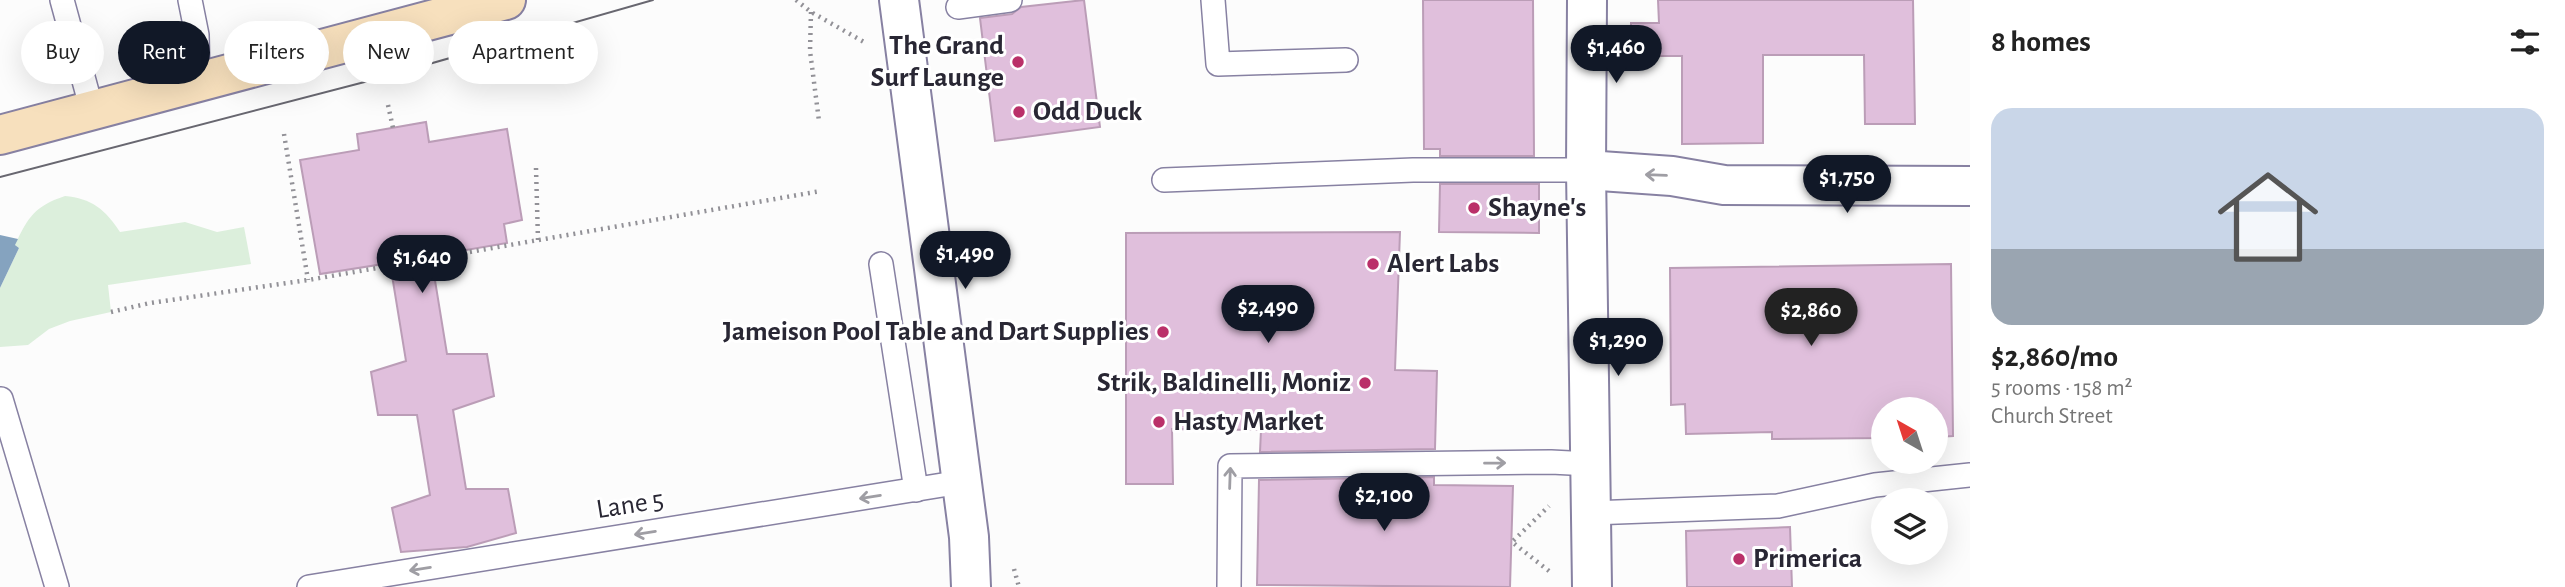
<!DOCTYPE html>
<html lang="en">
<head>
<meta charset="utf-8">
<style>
  body { margin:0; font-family:"Alegreya Sans",sans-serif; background:#f6f6f6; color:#222; height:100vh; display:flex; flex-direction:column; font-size:26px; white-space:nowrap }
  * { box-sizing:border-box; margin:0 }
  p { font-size:23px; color:#767676 }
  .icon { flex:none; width:38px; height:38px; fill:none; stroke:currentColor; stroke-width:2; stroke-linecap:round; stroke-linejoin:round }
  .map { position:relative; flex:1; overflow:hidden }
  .sheet { display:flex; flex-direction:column; background:#fff; width:595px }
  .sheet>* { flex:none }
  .hud { position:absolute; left:21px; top:21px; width:665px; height:63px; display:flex; gap:14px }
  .needle { width:46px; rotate:321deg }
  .fabs { position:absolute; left:1871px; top:397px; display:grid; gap:14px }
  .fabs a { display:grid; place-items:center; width:77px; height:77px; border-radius:50%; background:#fff; box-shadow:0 7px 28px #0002; font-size:35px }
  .price { position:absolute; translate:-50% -60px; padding:0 16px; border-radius:24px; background:#111827; color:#fff; font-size:23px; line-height:46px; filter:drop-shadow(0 2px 4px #0008) }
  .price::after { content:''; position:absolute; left:50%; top:42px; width:21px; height:16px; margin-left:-10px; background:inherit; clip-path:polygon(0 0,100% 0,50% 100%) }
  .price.on { background:#222; color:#fff }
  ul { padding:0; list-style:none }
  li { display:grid; align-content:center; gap:14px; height:371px; padding:0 21px }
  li+li { border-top:2px solid #e0e0e0 }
  li span { display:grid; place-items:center; height:217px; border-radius:21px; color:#555 }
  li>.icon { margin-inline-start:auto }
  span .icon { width:126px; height:126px; fill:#fffc; stroke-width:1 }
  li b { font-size:30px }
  h2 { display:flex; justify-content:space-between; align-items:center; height:84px; padding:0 21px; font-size:30px }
  .tag { padding:0 24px; border-radius:32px; background:#fff; box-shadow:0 7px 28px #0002; font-size:24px; line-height:63px }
  .tag.on { background:#111827; color:#fff }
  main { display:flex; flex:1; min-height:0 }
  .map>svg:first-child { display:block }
  .green { fill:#dcefdc }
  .water { fill:#85a3bf }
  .building { fill:#e0bfdc; stroke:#bb9db7; stroke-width:2 }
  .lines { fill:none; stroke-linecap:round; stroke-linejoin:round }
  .service-casing { stroke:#8781a2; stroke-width:26 }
  .minor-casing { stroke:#8781a2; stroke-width:42 }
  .tertiary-casing { stroke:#8781a2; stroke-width:42 }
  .secondary-casing { stroke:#8781a2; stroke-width:42 }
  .path { stroke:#929197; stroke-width:4.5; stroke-dasharray:2 5; stroke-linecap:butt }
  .service { stroke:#fff; stroke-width:23 }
  .minor { stroke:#fff; stroke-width:38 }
  .tertiary { stroke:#fff; stroke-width:38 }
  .secondary { stroke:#f7e0bd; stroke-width:38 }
  .tram { stroke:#686770; stroke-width:2 }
  .oneway { stroke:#9f9ea4 }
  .poi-dot { fill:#ba3069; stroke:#fff; stroke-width:2.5 }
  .labels { text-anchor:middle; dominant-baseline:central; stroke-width:6; stroke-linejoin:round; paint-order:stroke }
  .poi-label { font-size:28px; font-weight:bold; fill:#292734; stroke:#fff; text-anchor:start }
  .street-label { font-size:28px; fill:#292734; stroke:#fff }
</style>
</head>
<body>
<main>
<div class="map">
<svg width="1970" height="587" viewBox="0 0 1970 587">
  <rect width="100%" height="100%" fill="#fcfcfc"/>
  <path class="green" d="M65,196C91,198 106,210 120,232L185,222L217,232L244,227L251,264L108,285L111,312L70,321L49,329L28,345L0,347V288L19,248L15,245C28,217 35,206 65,196Z"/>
  <polygon class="water" points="0,235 18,239 15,245 19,248 0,288"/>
  <g class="building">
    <polygon points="1084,0 1100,127 995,141 980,18 1012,14 1021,7"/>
    <polygon points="1423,0 1533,0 1534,156 1440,156 1440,149 1424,149"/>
    <polygon points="1658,0 1913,0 1915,124 1865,124 1864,55 1763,55 1763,143 1682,144 1682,56 1631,56 1631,23 1659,23"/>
    <polygon points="426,122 429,142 507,129 522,220 504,224 507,243 431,256 447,354 487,354 494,396 453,410 466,489 508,489 516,533 467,547 401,552 392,508 430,495 417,415 378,415 371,372 406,361 390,263 320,274 300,160 359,150 357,134"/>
    <polygon points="1440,184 1539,184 1539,233 1439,232"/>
    <polygon points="1400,232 1395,370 1437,371 1435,449 1260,452 1261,430 1172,429 1173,484 1126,484 1126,233"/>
    <polygon points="1951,264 1953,436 1936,437 1936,410 1883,410 1883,438 1772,439 1772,432 1686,434 1685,404 1671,405 1670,268"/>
    <polygon points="1434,477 1434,485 1513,486 1510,587 1257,585 1259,480"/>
    <polygon points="1790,527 1792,587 1687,587 1686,531"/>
  </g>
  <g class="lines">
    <defs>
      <g id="service">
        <polyline points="62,0 92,110"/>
        <polyline points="190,0 197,35 198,81"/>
        <polyline points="1213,0 1218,64 1346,60"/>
        <polyline points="958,7 1010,0"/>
        <polyline points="1164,180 1413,170 1586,170"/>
        <polyline points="881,264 916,490"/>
        <polyline points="1,399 57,587"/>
        <polyline points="1591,513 1778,506 1875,485 1970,475"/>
        <polyline points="309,587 961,482"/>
        <polyline points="1229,587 1230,466 1551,462 1590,464"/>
      </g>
      <g id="minor">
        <polyline points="899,0 969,537 971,587"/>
        <polyline points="1586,170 1672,176 1724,185 1970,186"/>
      </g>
      <polyline id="tertiary" points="1587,0 1586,170 1592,587"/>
      <polyline id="secondary" points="0,135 506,0"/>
    </defs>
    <use href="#service" class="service-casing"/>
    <use href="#minor" class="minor-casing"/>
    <use href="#tertiary" class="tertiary-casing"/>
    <use href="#secondary" class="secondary-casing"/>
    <g class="path">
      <polyline points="796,0 811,12 864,42"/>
      <polyline points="811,12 810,51 819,121"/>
      <polyline points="388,105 393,128"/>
      <polyline points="284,134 308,280"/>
      <polyline points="536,168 538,240"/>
      <polyline points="111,312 150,303 308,280 821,191"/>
      <polyline points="1014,569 1019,587"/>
      <polyline points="1549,571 1512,542 1549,506"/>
    </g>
    <use href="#service" class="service"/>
    <use href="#minor" class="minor"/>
    <use href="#tertiary" class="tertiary"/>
    <use href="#secondary" class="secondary"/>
    <polyline class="tram" points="0,177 380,78 653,0"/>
  </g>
  <defs><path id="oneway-shaft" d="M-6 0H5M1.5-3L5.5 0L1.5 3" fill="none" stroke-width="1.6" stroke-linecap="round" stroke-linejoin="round" transform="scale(1.75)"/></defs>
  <g class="oneway">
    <use href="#oneway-shaft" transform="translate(1656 175) rotate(-178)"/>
    <use href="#oneway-shaft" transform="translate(1495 463) rotate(-1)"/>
    <use href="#oneway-shaft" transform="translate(1230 478) rotate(-88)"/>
    <use href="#oneway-shaft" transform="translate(870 497) rotate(171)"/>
    <use href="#oneway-shaft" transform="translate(645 533) rotate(171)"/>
    <use href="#oneway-shaft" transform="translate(420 569) rotate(171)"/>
  </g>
  <g class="poi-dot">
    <circle cx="1018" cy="62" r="7"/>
    <circle cx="1019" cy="112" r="7"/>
    <circle cx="1474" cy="208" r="7"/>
    <circle cx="1373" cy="264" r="7"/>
    <circle cx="1163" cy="332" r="7"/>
    <circle cx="1365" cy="383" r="7"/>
    <circle cx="1159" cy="422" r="7"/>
    <circle cx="1739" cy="559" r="7"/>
  </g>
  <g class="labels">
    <g class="poi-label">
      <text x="1004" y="46" text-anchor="end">The Grand<tspan x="1004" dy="32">Surf Launge</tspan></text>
      <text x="1033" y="112">Odd Duck</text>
      <text x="1488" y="208">Shayne's</text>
      <text x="1387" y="264">Alert Labs</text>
      <text x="1149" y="332" text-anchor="end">Jameison Pool Table and Dart Supplies</text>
      <text x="1351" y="383" text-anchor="end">Strik, Baldinelli, Moniz</text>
      <text x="1173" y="422">Hasty Market</text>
      <text x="1753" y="559">Primerica</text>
    </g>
    <g class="street-label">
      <text transform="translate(630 505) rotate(-9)">Lane 5</text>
    </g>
  </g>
</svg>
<div class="fabs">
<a><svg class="needle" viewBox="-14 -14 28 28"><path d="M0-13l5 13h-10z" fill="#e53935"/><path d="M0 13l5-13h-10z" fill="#767676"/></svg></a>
<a><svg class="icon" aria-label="layers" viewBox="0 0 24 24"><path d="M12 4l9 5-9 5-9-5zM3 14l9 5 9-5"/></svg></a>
</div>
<b class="price" style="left:1616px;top:85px">$1,460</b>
<b class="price" style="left:1847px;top:215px">$1,750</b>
<b class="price" style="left:965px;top:291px">$1,490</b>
<b class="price" style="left:422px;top:295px">$1,640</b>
<b class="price" style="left:1268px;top:345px">$2,490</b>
<b class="price on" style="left:1811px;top:348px">$2,860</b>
<b class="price" style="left:1618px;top:378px">$1,290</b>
<b class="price" style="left:1384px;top:533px">$2,100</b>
<div class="hud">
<a class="tag">Buy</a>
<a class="tag on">Rent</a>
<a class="tag">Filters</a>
<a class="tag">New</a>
<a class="tag">Apartment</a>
</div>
</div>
<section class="sheet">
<h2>8 homes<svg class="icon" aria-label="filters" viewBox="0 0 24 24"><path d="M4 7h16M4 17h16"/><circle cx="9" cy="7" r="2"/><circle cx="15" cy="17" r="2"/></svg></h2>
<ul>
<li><span style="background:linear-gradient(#c9d6e8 65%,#9aa5b1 0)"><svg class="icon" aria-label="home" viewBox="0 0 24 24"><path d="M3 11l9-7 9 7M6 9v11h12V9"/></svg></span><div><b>$2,860/mo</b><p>5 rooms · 158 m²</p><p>Church Street</p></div></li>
</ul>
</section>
</main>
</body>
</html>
